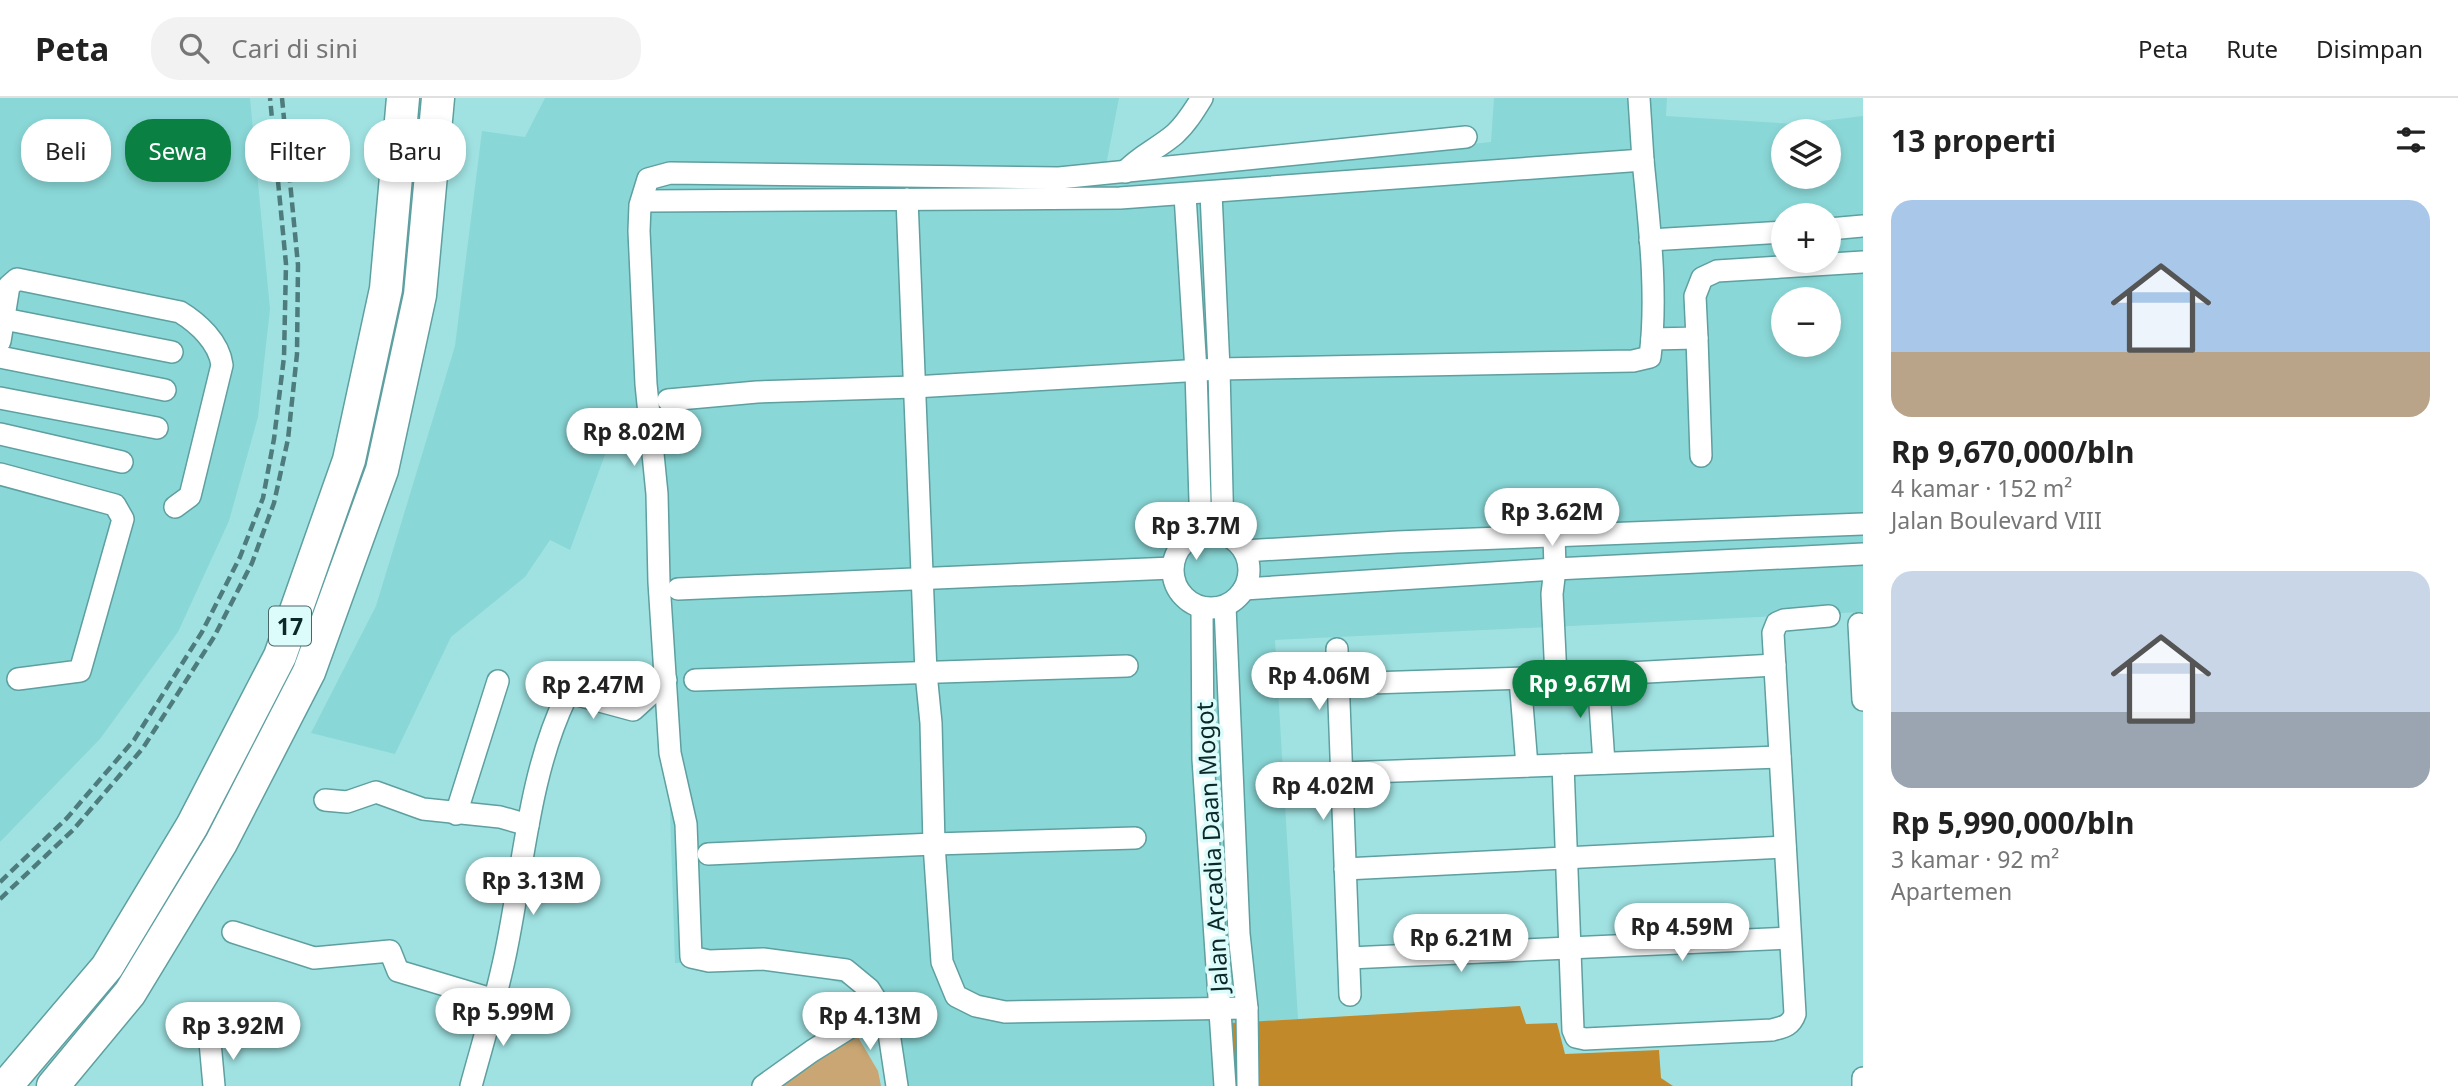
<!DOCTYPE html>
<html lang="id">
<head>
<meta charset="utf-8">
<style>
  body { margin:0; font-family:"Noto Sans",sans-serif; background:#f2f2f2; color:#222; height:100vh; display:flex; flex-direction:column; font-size:26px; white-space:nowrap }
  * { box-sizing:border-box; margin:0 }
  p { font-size:23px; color:#767676 }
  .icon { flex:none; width:38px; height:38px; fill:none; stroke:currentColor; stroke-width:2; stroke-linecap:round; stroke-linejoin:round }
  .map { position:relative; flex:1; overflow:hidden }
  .sheet { display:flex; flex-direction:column; background:#fff; width:595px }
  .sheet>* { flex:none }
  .hud { position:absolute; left:21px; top:21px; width:665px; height:63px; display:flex; gap:14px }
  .buttons { position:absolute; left:1771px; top:21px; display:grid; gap:14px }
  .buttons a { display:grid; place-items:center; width:70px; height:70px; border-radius:50%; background:#fff; box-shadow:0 4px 10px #0003; font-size:35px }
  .price { position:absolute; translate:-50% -60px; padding:0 16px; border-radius:24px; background:#fff; color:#222; font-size:23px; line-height:46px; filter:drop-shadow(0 2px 4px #0008) }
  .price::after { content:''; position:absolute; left:50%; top:42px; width:21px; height:16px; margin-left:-10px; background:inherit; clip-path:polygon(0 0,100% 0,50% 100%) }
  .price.selected { background:#0b8043; color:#fff }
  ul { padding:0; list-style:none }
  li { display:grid; align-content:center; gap:14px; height:371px; padding:0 28px }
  li span { display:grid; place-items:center; height:217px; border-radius:21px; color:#555 }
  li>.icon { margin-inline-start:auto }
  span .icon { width:126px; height:126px; fill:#fffc; stroke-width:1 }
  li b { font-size:30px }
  h2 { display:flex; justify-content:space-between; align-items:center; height:84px; padding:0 28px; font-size:30px }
  .chip { padding:0 24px; border-radius:28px; background:#fff; box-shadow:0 4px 10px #0003; font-size:24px; line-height:63px }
  .chip.selected { background:#0b8043; color:#fff }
  header { display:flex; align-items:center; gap:42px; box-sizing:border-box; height:98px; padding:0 35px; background:#fff; border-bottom:2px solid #e0e0e0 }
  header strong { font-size:33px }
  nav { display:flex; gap:38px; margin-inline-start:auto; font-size:24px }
  .search { width:490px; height:63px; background:#f2f2f2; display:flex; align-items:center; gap:18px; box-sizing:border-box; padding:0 24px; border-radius:28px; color:#767676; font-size:26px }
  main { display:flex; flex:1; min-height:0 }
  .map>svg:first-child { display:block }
  .built { fill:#8ad7d7; fill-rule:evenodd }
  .green { fill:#c9a673 }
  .forest { fill:#c18929 }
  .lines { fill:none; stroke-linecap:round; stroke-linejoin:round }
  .minor-casing { stroke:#5e9fa0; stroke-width:24 }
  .highway-casing { stroke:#5e9fa0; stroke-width:35 }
  .minor { stroke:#fff; stroke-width:21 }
  .highway { stroke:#fff; stroke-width:32 }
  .rail { stroke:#4e7b7b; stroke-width:4.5; stroke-dasharray:10 5; stroke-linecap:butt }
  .labels { text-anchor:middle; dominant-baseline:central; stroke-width:7; stroke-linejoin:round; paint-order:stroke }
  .shield { fill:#dcfcfc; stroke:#4a6767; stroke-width:2 }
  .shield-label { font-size:23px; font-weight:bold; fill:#0b2727 }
  .street-label { font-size:24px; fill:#0b2727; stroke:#dcfcfc }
</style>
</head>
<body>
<header>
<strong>Peta</strong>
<div class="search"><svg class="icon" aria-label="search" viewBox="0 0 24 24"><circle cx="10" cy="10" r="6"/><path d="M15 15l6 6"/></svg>Cari di sini</div>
<nav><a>Peta</a><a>Rute</a><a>Disimpan</a></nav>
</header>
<main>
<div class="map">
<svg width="1863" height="988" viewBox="0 0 1863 988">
  <rect width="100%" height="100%" fill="#a0e2e2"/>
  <g class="built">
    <polygon points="0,0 250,0 270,211 258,319 229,423 178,534 100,641 0,744"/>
    <path d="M545,0H1119L1103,83L1491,44L1494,0H1667L1666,18L1796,26L1863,18V514L1275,542L1298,921L1214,926L1218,988H907L867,893L770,864L675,865L664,530L649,317L620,316L570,452L550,442L525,479L451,539L395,656L311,635L376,508L455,248L482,33L525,39ZM1783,33H1829V79H1783ZM1783,117H1829V163H1783ZM1783,201H1829V247H1783Z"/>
  </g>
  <polygon class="green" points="851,927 878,973 881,988 761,988"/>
  <polygon class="forest" points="1520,908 1526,926 1557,925 1565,956 1659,952 1661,980 1673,988 1218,988 1214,926"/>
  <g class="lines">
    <defs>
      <g id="minor">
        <path d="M1125,74C1139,58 1159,50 1175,36C1186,26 1194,13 1202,0"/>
        <polyline points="1211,95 1219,271 1223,436"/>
        <polyline points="1185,97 1196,273 1201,435"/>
        <polyline points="907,101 926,575 931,625 934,746 942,864 956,898 976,908 1005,914 1247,910"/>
        <polyline points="648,103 1120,100 1643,62 1639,0"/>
        <polyline points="1829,131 1863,128"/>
        <polyline points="1650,142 1783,134"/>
        <polyline points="4,221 172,254"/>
        <polyline points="1697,240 1701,358"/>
        <polyline points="1652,241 1697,240 1695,198 1702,180 1717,173 1863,164"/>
        <path d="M0,243L9,188L17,181L180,214C198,225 219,244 222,267L190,398L175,409"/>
        <polyline points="0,259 165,292"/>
        <polyline points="0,300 157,330"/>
        <path d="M668,302L757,294L914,289L1219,271L1633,263L1650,259C1658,196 1649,124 1643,62"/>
        <polyline points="0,336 122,364"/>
        <polyline points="0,376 115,407 123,421 80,573 18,581"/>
        <circle cx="1211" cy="472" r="38"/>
        <polyline points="1554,437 1555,471 1552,496 1556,579"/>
        <polyline points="1244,453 1397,444 1863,426"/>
        <polyline points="678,491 1172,470"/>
        <polyline points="1244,491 1555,471 1863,456"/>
        <polyline points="1225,508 1239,836 1247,910 1248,988"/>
        <polyline points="1202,510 1203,661 1225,988"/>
        <polyline points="1859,526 1863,602"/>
        <polyline points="1337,551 1350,897"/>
        <polyline points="1598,577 1604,665"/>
        <polyline points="1520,581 1527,668"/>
        <polyline points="695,582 1127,568"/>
        <polyline points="1339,586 1556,579 1775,567"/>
        <path d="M1563,667L1573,932L1576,939L1585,941L1772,932C1783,929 1791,928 1795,916L1773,535L1777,525L1784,522L1829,518"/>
        <polyline points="1342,675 1780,659"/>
        <polyline points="325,702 347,704 376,694 423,711 500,719 528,727"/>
        <polyline points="456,716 498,583"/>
        <polyline points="708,756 934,746 1135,740"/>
        <polyline points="1345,771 1785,749"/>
        <polyline points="233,834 314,860 390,853 398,873 495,902"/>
        <polyline points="1349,860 1790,840"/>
        <polyline points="210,944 214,988"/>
        <path d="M471,988C484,940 499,892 508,843C524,762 530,674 566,599L574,596L633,612L666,582"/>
        <polyline points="763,988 812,953 881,910"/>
        <polyline points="897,988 889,935 881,910 869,891 846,872 763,861 709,863 691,859 686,726 670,655 659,484 657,396 646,286 639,133 640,107 648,81 670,75 1059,80 1466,39"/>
        <polyline points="1863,988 1863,980"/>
      </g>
      <g id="highway">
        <polyline points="6,988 107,869 192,728 280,558 349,362 386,191 403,0"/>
        <polyline points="53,988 130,895 221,745 309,574 382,372 420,197 438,0"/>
      </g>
    </defs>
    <use href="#minor" class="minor-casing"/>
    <use href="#highway" class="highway-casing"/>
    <use href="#minor" class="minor"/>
    <use href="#highway" class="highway"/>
    <g class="rail">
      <polyline points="0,784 67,720 134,642 202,534 240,459 263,400 274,341 284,259 286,166 270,0"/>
      <polyline points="0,801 73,732 143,650 214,539 252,465 274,405 288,341 297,256 298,167 282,0"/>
    </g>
  </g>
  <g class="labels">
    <rect class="shield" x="269" y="508.5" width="42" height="39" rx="5"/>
    <g class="shield-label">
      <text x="290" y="528">17</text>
    </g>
    <g class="street-label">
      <text transform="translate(1211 749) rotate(-93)">Jalan Arcadia Daan Mogot</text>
    </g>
  </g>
</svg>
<div class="buttons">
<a><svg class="icon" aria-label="layers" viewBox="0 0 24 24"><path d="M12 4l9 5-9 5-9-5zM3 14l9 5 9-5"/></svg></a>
<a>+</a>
<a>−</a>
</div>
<b class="price" style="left:634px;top:370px">Rp 8.02M</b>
<b class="price" style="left:1552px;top:450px">Rp 3.62M</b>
<b class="price" style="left:1196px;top:464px">Rp 3.7M</b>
<b class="price" style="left:1319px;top:614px">Rp 4.06M</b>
<b class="price selected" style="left:1580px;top:622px">Rp 9.67M</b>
<b class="price" style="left:593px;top:623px">Rp 2.47M</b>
<b class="price" style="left:1323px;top:724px">Rp 4.02M</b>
<b class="price" style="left:533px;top:819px">Rp 3.13M</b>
<b class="price" style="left:1682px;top:865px">Rp 4.59M</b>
<b class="price" style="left:1461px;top:876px">Rp 6.21M</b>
<b class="price" style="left:503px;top:950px">Rp 5.99M</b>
<b class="price" style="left:870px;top:954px">Rp 4.13M</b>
<b class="price" style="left:233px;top:964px">Rp 3.92M</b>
<div class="hud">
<a class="chip">Beli</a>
<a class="chip selected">Sewa</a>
<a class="chip">Filter</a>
<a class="chip">Baru</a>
</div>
</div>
<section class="sheet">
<h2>13 properti<svg class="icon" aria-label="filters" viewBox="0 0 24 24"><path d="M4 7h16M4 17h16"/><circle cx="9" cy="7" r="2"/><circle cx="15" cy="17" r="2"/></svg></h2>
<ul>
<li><span style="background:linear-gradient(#a9c7e8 70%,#b9a48a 0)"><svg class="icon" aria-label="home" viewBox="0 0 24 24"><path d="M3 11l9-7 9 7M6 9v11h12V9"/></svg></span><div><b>Rp 9,670,000/bln</b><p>4 kamar · 152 m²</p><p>Jalan Boulevard VIII</p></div></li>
<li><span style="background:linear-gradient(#c9d6e8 65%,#9aa5b1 0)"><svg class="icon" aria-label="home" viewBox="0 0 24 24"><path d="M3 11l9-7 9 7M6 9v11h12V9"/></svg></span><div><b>Rp 5,990,000/bln</b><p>3 kamar · 92 m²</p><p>Apartemen</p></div></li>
</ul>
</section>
</main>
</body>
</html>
